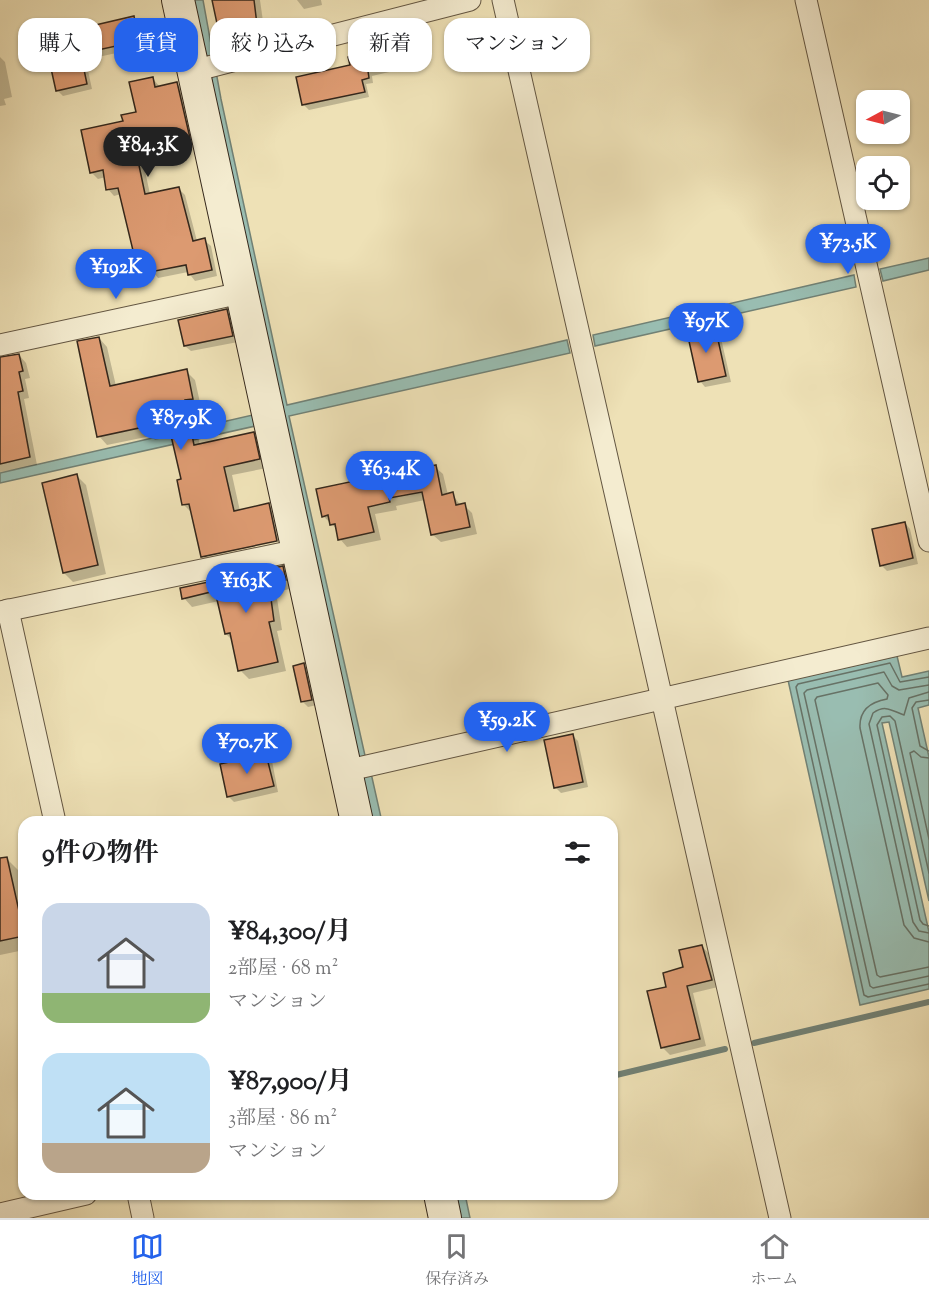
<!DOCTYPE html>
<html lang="ja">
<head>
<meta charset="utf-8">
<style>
  body { margin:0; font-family:"Sorts Mill Goudy","Noto Serif JP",serif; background:#f6f6f6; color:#202124; height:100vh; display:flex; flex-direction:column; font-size:22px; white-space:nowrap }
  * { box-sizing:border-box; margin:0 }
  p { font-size:20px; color:#757577 }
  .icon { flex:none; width:33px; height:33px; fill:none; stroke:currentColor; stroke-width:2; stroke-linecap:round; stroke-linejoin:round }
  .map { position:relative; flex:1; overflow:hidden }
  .drawer { position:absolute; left:18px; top:816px; width:600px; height:384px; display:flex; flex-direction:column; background:#fff; border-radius:18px; box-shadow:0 2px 4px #0004 }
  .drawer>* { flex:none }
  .top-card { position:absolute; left:18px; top:18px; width:600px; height:54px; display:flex; gap:12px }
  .needle { width:39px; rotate:263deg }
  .controls { position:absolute; left:856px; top:90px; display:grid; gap:12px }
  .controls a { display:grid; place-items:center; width:54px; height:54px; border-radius:12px; background:#fff; box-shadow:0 2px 4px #0004; font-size:30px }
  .price { position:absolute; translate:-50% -51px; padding:0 14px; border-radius:21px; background:#2563eb; color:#fff; font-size:20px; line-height:39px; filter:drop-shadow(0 2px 3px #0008) }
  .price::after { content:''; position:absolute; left:50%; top:36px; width:18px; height:14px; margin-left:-9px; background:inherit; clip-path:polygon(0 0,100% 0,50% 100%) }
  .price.active { background:#222; color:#fff }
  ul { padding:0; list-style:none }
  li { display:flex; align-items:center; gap:18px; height:150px; padding:0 24px }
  li span { display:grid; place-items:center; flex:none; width:168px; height:120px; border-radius:18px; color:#555 }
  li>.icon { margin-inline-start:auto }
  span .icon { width:72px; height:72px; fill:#fffc; stroke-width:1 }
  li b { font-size:26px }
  h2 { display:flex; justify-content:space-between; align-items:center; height:72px; padding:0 24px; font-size:26px }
  .chip { padding:0 21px; border-radius:18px; background:#fff; box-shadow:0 2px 4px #0004; font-size:21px; line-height:54px }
  .chip.active { background:#2563eb; color:#fff }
  .dock { display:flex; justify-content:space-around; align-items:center; height:84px; border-top:2px solid #e0e0e0; background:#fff; font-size:16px; color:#757577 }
  .dock a { display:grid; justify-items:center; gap:3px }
  .dock .active { color:#2563eb }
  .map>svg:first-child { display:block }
  .water { fill:#99bdb1; stroke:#718175; stroke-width:1.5 }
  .shadow { fill:#0003 }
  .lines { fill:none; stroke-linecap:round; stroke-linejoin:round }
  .shore { stroke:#677266; stroke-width:1.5 }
  .stream { stroke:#718175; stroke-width:6 }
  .building { fill:#dc9a71; stroke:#35281c; stroke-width:1.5 }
  .street-casing { stroke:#635642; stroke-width:23 }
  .secondary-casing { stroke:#35281c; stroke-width:34 }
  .street { stroke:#f4ecd0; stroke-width:21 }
  .secondary { stroke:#f4ecd0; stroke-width:32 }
</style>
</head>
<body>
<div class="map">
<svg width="929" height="1218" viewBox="0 0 929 1218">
  <rect width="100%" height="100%" fill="#eee1b6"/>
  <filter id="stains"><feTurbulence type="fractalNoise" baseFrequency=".00333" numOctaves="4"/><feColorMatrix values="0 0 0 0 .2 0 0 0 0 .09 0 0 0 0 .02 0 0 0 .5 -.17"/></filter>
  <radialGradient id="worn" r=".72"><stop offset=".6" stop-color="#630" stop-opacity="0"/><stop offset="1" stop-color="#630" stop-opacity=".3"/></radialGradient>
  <g class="water">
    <polygon points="191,0 203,0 221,99 287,405 567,340 570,353 289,416 366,760 357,762"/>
    <polygon points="929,258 929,270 883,281 880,269"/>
    <polygon points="854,275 856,287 595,346 593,335"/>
    <polygon points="257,414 260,425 0,483 0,473"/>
    <polygon points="897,656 902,677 929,671 929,705 918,708 929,757 929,901 889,722 882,723 929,932 929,989 860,1005 788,680"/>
    <polygon points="371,773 382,822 370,822 360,776"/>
    <polygon points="453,1194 465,1194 470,1218 458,1218"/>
  </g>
  <g class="shadow">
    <polygon points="214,0 260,0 267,50 239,55 220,33"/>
    <polygon points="297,0 321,0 322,5 304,9"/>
    <polygon points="134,17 139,23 144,47 89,59 91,65 87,66 92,89 63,96 57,90 46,38"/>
    <polygon points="389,49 394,54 398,70 372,76 373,83 366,84 369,97 309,110 304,105 352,66"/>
    <polygon points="0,57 5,62 12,97 4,99 6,105 0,106"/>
    <polygon points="153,79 160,87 177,84 183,90 195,144 142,157 150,194 178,188 185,195 197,241 204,240 211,246 217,276 195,281 188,272 158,278 150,268 144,269 137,263 121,194 114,196 108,189 106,177 98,179 91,172 125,122 137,113"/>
    <polygon points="226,311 232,317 238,342 191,351 185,346"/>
    <polygon points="714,328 720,334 731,382 705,387 700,381"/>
    <polygon points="99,338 107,347 116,386 186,371 195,380 201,407 192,409 200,445 253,434 262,442 267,468 232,475 240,511 269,505 277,513 283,539 207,554 207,557 283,542 285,550 211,565 203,556 192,513 183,504 183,480 173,436 155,440 151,436 107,445 99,436"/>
    <polygon points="19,355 26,363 30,378 25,379 29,398 24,399 37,465 0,472 0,358"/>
    <polygon points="435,467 443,474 448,495 452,494 461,506 464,505 472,513 477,534 441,542 433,535 425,500 396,506 397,510 375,514 381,540 347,547 340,539 338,530 323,516 353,482 357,486"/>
    <polygon points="77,476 86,485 106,574 73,582 64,573"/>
    <polygon points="905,523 910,529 918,564 887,571 881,565"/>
    <polygon points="282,568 291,577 294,588 276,592 282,630 277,631 286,671 249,679 240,670 233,641 226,634 219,601 192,607 184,598"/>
    <polygon points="304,665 309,671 317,705 308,707 302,701"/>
    <polygon points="572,735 578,741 588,787 561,793 555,787"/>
    <polygon points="266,756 272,761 278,792 234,802 228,796"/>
    <polygon points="7,859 19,871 24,895 24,950 0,955 0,861"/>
    <polygon points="702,946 709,954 718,987 693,993 706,1046 670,1055 662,1047 668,988"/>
  </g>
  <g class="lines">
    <g class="shore">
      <polyline points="929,677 900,682 890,663 798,684 796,687 864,995 868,997 929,984"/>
      <polyline points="929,685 899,690 892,686 884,672 807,690 804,693 870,986 873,988 929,976"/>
      <path d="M929,692L909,698L904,715C892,711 886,704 873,713L869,724L913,922L919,931L929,933"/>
      <polyline points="929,700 916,702 912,708 920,746 929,751"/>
      <polyline points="929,758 921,757 914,751 910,753 929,839"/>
      <polyline points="929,873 895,721 890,716 882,717 877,725 920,920 923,924 929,926"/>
      <path d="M929,942L914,938L904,925L860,728C859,710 870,702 887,699L888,695L878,683L817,697L815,700L877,975L880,977L929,967"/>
    </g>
    <g class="stream">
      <polyline points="754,1043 929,1002"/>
      <polyline points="612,1076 725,1049"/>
    </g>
  </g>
  <g class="building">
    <polygon points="212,0 254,0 259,41 229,47 226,32 219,33"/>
    <polygon points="134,16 139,41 84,53 86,59 82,60 87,84 56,91 44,37"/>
    <polygon points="390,47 394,66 368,71 369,78 362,80 365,92 302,105 296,77 350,65 348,57"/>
    <polygon points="153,77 155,87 177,82 190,138 136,151 145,194 179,187 193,241 205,238 212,270 188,275 186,265 150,272 147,261 136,263 118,188 106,190 103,170 90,173 81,130 123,121 121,115 136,112 129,82"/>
    <polygon points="227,309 233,336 184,346 178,320"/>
    <polygon points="715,326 726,376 698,382 687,332"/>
    <polygon points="99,337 110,386 187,369 193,399 185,400 194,445 254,432 260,459 224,467 234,511 269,503 277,541 201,557 189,504 182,505 177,480 181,479 169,427 145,432 144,427 97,437 77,341"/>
    <polygon points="19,354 23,371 19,372 23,391 18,392 30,457 0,464 0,357"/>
    <polygon points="436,465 442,495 453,492 456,505 465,503 470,527 431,535 422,492 389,498 390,502 368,507 374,532 338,540 335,524 330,525 328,515 322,517 316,489 354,481 355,484"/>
    <polygon points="77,474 98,565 63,573 42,483"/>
    <polygon points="905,522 913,558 880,566 872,529"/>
    <polygon points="283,566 286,580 269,584 274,621 269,622 278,662 238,671 230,633 225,634 215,591 182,599 180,588"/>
    <polygon points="304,663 312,700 301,702 293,666"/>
    <polygon points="573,734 583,782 554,788 544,740"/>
    <polygon points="266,754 274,786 227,797 220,764"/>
    <polygon points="7,857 19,911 24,909 24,936 0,941 0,858"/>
    <polygon points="702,945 712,980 687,986 700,1039 661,1048 647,991 666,987 663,973 683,967 679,950"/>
  </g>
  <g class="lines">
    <defs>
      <g id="street">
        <polyline points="503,0 780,1218"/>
        <polyline points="806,0 929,541"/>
        <polyline points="193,71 470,0"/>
        <polyline points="0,345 241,293"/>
        <polyline points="8,610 55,822"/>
        <polyline points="0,612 298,550"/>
        <polyline points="345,771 929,638"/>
        <polyline points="138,1194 143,1218"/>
        <polyline points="0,1214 86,1194"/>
      </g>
      <g id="secondary">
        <polyline points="178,0 357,822"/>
        <polyline points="440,1194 445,1218"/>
      </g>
    </defs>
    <use href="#street" class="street-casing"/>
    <use href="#secondary" class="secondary-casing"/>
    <use href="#street" class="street"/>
    <use href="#secondary" class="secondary"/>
  </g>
  <rect width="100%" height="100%" filter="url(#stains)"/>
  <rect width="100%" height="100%" fill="url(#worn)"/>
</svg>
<div class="controls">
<a><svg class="needle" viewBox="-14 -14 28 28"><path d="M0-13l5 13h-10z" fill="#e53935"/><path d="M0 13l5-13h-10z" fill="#757577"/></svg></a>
<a><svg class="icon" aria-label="locate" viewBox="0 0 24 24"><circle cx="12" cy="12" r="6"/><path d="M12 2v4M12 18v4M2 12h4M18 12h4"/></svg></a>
</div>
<b class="price active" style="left:148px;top:178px">¥84.3K</b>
<b class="price" style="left:848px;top:275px">¥73.5K</b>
<b class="price" style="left:116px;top:300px">¥192K</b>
<b class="price" style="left:706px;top:354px">¥97K</b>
<b class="price" style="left:181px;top:451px">¥87.9K</b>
<b class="price" style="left:390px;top:502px">¥63.4K</b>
<b class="price" style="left:246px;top:614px">¥163K</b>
<b class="price" style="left:507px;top:753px">¥59.2K</b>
<b class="price" style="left:247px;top:775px">¥70.7K</b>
<div class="top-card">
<a class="chip">購入</a>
<a class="chip active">賃貸</a>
<a class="chip">絞り込み</a>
<a class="chip">新着</a>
<a class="chip">マンション</a>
</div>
<section class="drawer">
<h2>9件の物件<svg class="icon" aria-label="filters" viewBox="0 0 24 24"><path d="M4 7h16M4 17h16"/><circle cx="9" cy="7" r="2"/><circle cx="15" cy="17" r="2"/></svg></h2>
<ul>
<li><span style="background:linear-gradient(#c9d6e8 75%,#8fb573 0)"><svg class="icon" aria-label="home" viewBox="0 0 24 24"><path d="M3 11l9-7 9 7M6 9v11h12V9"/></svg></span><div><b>¥84,300/月</b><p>2部屋 · 68 m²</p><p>マンション</p></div></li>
<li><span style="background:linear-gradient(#bfe0f5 75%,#b9a48a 0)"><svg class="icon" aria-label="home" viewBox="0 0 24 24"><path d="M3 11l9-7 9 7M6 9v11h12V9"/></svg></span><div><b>¥87,900/月</b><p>3部屋 · 86 m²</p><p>マンション</p></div></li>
</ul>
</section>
</div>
<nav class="dock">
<a class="active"><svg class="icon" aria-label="map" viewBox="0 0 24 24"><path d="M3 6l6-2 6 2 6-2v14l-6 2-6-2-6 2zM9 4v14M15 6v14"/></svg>地図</a>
<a><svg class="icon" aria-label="saved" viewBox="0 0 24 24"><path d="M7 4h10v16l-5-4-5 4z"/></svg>保存済み</a>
<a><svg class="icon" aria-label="home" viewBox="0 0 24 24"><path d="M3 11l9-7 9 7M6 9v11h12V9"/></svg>ホーム</a>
</nav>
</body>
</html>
